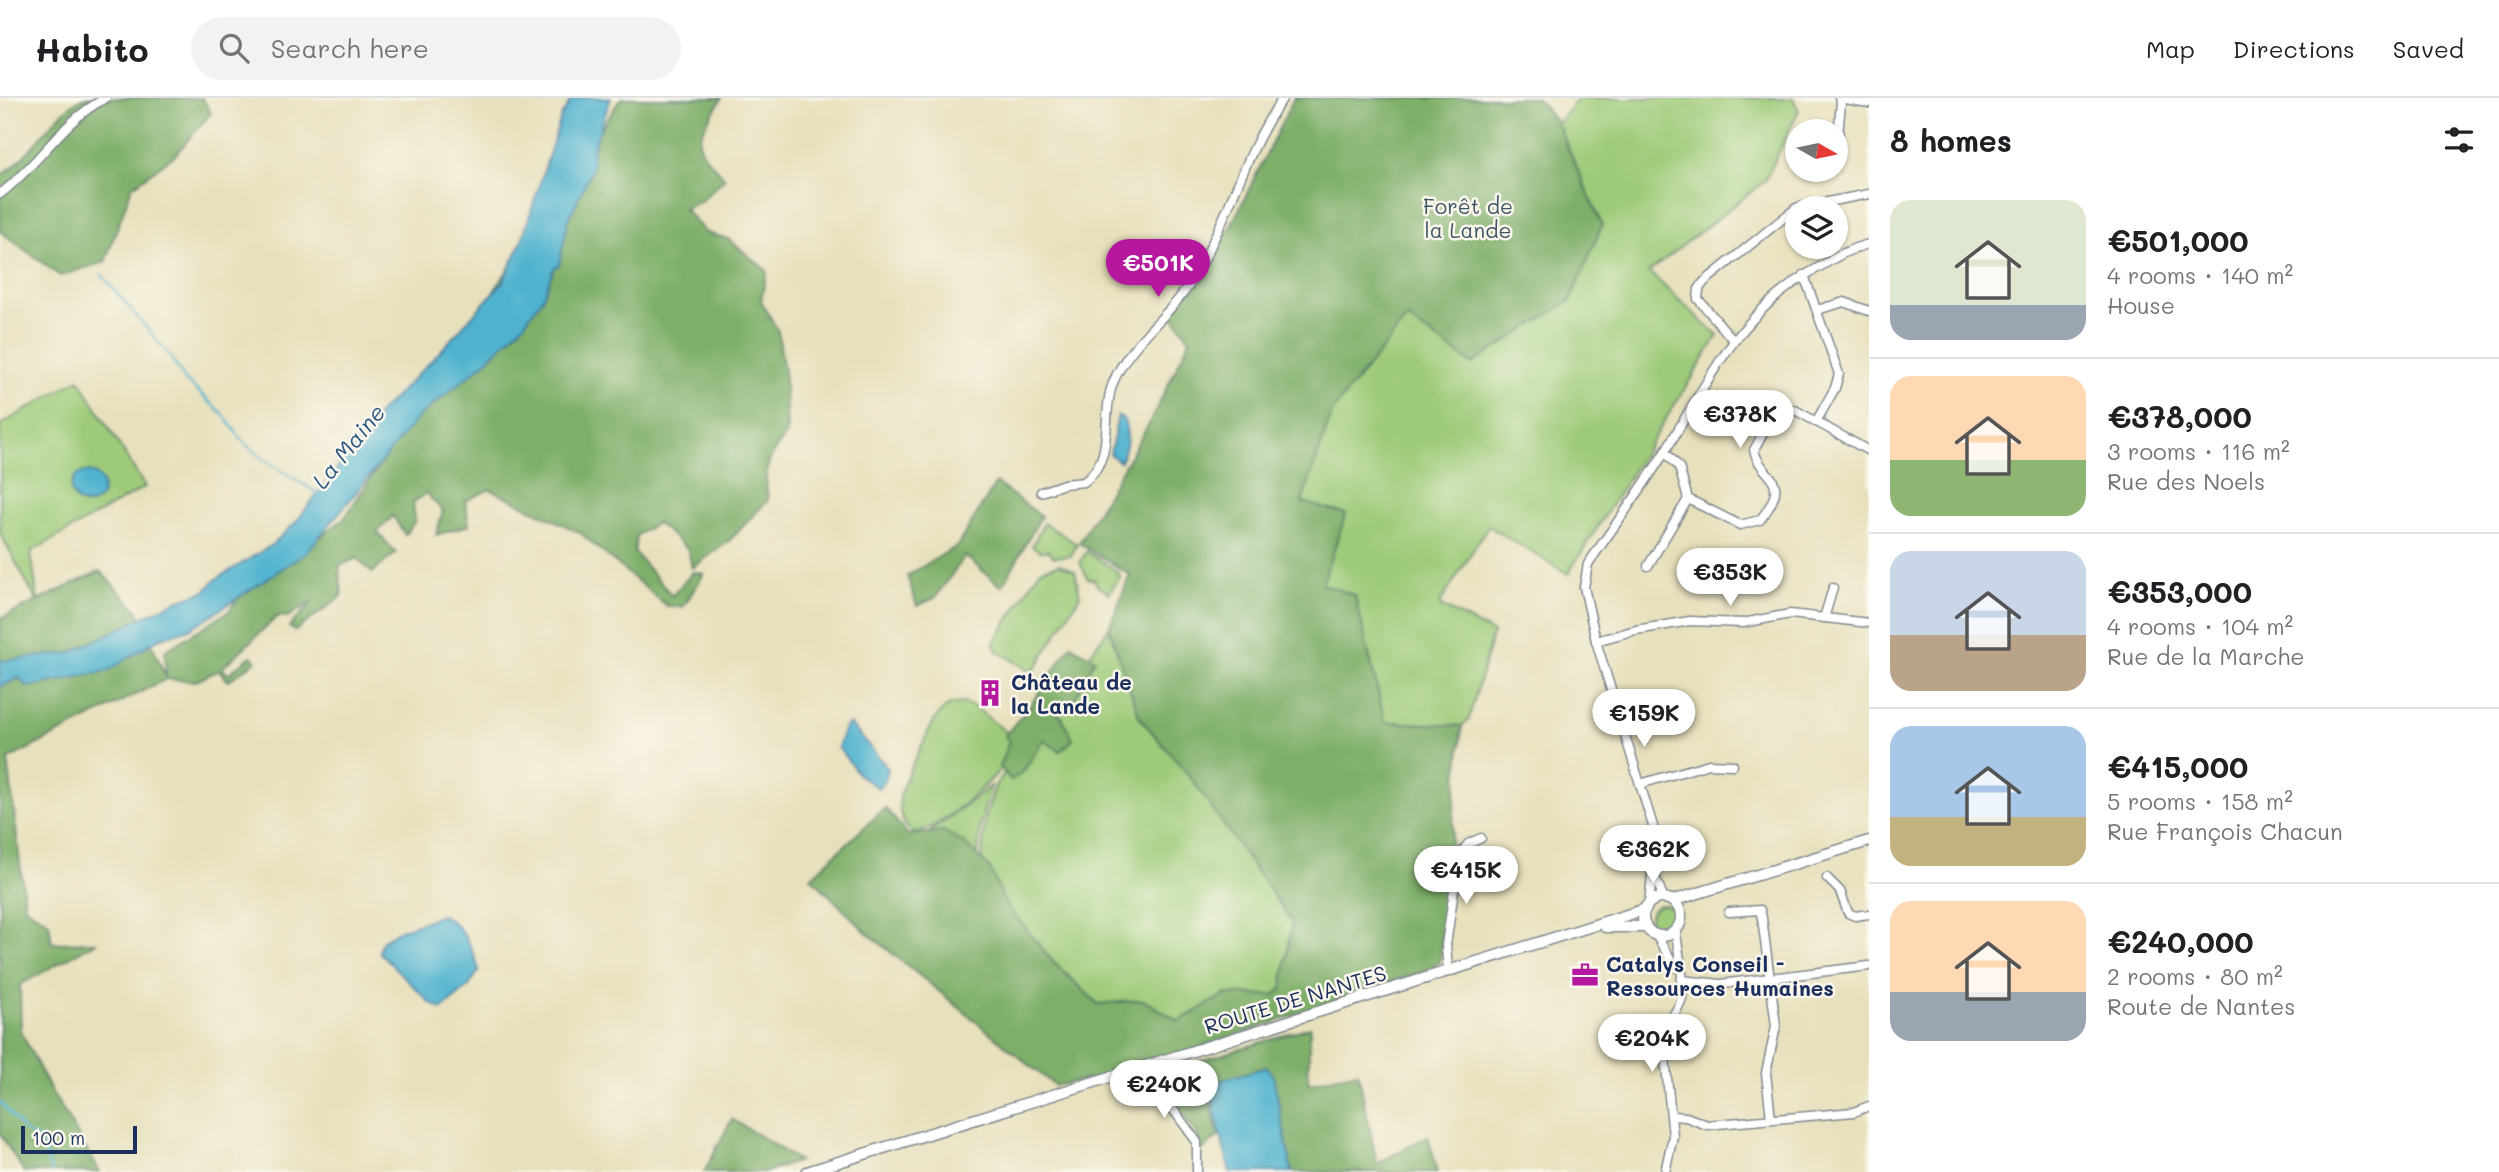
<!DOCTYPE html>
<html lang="en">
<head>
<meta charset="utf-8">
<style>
  body { margin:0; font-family:Mali,sans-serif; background:#f2f2f2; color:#202124; height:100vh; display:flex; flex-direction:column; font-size:26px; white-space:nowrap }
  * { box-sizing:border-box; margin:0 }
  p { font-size:23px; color:#757577 }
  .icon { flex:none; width:38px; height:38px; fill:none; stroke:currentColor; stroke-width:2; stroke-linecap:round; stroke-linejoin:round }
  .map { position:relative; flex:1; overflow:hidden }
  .details { display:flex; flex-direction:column; background:#fff; width:630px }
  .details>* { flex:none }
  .needle { width:46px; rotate:99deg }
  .tools { position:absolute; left:1785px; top:21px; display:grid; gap:14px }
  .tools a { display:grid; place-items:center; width:63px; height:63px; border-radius:50%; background:#fff; box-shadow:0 2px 5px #0004; font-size:35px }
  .scale { position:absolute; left:21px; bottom:18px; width:116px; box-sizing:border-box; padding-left:7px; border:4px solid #1b2f5e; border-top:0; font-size:19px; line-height:24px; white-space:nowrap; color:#1b2f5e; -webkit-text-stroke:5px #fbf7ec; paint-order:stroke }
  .price { position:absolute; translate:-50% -60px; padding:0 16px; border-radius:24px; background:#fff; color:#222; font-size:23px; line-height:46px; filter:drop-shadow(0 2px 4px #0008) }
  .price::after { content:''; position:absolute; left:50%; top:42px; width:21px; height:16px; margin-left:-10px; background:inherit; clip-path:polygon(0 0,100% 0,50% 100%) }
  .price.active { background:#b5179e; color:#fff }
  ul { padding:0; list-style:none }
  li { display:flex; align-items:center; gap:21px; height:175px; padding:0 21px }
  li+li { border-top:2px solid #e0e0e0 }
  li span { display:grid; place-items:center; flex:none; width:196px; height:140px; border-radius:21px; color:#555 }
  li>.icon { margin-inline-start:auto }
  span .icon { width:84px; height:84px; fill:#fffc; stroke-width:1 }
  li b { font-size:30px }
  h2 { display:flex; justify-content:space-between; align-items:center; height:84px; padding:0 21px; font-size:30px }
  header { display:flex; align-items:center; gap:42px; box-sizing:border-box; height:98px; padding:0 35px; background:#fff; border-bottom:2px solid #e0e0e0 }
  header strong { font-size:33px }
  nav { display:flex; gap:38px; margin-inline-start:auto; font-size:24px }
  .search { width:490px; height:63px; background:#f2f2f2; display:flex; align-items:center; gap:18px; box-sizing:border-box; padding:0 24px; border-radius:38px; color:#757577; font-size:26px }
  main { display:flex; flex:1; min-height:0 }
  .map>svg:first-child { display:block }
  .green { fill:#9ecb79; stroke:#5c7d6c; stroke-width:2 }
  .forest { fill:#7eaf69; stroke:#4c6f64; stroke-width:2 }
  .water { fill:#50b3cf; stroke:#367196; stroke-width:2 }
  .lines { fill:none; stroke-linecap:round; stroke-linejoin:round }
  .stream { stroke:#50b3cf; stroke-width:2.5 }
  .minor-casing { stroke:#81888d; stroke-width:11 }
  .major-casing { stroke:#81888d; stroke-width:13 }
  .minor { stroke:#fff; stroke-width:8 }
  .major { stroke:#fff; stroke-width:10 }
  .labels { text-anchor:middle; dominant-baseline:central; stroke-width:5; stroke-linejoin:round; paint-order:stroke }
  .park-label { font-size:21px; fill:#3c5665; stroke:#fbf7ec }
  .poi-label { font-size:21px; font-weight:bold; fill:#1b2f5e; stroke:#fbf7ec; text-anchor:start }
  .street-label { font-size:21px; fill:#1b2f5e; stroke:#fbf7ec }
  .water-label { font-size:23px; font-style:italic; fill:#2b5780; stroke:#fbf7ec }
</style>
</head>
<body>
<header>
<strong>Habito</strong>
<div class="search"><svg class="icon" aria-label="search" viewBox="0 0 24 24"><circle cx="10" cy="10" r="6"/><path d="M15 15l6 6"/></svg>Search here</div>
<nav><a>Map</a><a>Directions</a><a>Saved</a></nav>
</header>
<main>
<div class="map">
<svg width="1869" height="1074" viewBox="0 0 1869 1074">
  <rect width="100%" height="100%" fill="#fbf7ec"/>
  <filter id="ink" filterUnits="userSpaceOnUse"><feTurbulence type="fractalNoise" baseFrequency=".0143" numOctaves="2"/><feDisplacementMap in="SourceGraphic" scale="14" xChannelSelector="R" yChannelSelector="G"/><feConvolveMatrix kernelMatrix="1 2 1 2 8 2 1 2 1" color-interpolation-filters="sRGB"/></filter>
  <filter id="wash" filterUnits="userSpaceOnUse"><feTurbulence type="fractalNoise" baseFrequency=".00686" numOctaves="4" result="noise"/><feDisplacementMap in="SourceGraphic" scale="28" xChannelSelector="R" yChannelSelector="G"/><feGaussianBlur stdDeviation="1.57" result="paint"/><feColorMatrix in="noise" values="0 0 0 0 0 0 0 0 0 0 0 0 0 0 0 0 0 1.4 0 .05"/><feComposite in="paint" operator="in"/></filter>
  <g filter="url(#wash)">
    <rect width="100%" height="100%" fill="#e7e0bc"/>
    <g class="green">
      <polygon points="1579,0 1792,0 1799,12 1765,83 1649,174 1718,238 1568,476 1488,428 1439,507 1493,535 1469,621 1462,628 1385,624 1355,498 1322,487 1302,404 1333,312 1352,286 1407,220 1602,127 1557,25"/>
      <polygon points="79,281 145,389 31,454 38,505 0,435 0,327"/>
      <polygon points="1044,425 1077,446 1071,458 1054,459 1048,452 1042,454 1032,448"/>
      <polygon points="1087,453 1119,475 1120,479 1109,495 1097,488 1095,482 1087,480 1080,464"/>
      <polygon points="1059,466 1075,473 1080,498 1035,571 1028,572 996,552 994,545 1040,472"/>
      <polygon points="1109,530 1140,620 1188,676 1292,824 1282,890 1274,897 1226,896 1179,923 1143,902 1098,906 1053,864 1010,830 980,779 985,722 995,688"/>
      <path d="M965,605L976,610L1011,638C1010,645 1011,654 1008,660C1000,679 933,737 913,735C884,711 909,674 922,647C928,635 934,619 945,610C950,605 958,606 965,605Z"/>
      <polygon points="991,688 980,727 976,778 926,737"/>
      <circle cx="1663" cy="820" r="13"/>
    </g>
    <g class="forest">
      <path d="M82,0H202L211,15L176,56L132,89L105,164L60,178L0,133V78C33,58 49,19 82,0Z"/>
      <path d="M621,0H722C696,44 687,41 725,80L702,102L684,111L706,135L728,141L767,173L761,203L778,233L785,281L787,336C767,360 763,370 768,402L729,443L692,470L688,451L657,425L637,437L634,454L672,498L693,474L704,476L683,509L667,508L579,434L490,391L465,403L469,427L436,437L443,413L426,395L413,405L415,423L405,437L393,418L377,434L396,455L372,475L357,460L339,468L342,498L295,533L289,529L313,503L287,519L278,518L222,570L228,576L251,558L256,563L228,583L219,572L196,583L166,581L8,661L25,809L49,824L52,845L97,844L20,887L21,934L50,991L100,1074H24L0,1036V521L100,473L137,512L166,579L165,553L229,513L237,501L344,421Z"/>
      <polygon points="1294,0 1537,0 1557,25 1602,127 1571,202 1472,266 1407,220 1333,312 1302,404 1346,416 1322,486 1355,497 1385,624 1462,628 1440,864 1427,872 1138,971 1055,988 865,833 811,779 885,710 908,737 944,733 965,746 989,769 1005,805 1053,864 1098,906 1143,902 1179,923 1226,896 1274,897 1282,891 1292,824 1188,676 1140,620 1109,530 1130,477 1079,445 1149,326 1190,242 1172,216 1229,132"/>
      <polygon points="996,385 1041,418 1002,489 965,458 935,500 917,508 907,478 957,448"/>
      <polygon points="1071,547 1095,561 1071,608 1061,609 1056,615 1062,619 1073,642 1060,653 1043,642 1023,674 1011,682 999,668 1009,644 1005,637 1030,608"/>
      <polygon points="1310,929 1308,985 1358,974 1377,1066 1428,1038 1438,1074 1292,1074 1273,979 1266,969 1209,1001 1219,1038 1201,1053 1197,1036 1156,981 1169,973"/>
      <polygon points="732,1021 742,1027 799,1063 766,1074 704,1074"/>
    </g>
    <g class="water">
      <polygon points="572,0 611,0 593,50 592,71 568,122 559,167 554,170 542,201 523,227 481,268 419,318 307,454 209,519 189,531 158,541 108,573 28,589 19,580 0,589 0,563 70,555 174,504 205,493 215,482 273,446 296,424 380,314 435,259 503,184 521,145 561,19"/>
      <path d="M1118,318L1124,322C1129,338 1127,349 1120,364L1110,356Z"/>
      <circle cx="87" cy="390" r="16"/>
      <polygon points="850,626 888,670 886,681 878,690 859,677 838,649 845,629"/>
      <path d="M442,817C464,828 472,850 479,872L469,888L442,911L430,905L379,854L382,843L400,832Z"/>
      <polygon points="1267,969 1273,978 1292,1074 1230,1074 1208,986"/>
    </g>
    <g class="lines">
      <g class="stream">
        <polyline points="102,177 170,258 185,282 222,315 245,346 266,363 319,396"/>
        <polyline points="0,1004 25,1034 39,1041 52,1074"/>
      </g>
    </g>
  </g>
  <g filter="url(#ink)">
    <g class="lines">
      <defs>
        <g id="minor">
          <polyline points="1839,0 1869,5"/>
          <polyline points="1838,40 1841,3"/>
          <path d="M0,96C39,67 62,22 106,0"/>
          <polyline points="1804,177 1839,276 1835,290 1816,324"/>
          <polyline points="1817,212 1844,204 1869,213"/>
          <polyline points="1734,243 1698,201 1699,191 1704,184 1796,110 1869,96"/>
          <path d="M1665,354L1679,369L1688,401L1740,427L1760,422C1795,378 1760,381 1754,352L1775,313L1795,312L1869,353"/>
          <path d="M1041,394L1064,386L1084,384C1117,359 1100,318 1113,285C1130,242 1174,216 1196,176C1229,120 1245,53 1283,0"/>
          <polyline points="1648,468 1688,401"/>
          <polyline points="1824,520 1833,490"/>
          <polyline points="1596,543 1636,532 1690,523 1743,525 1790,516 1869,525"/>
          <polyline points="1640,686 1709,666 1733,667"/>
          <polyline points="1827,780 1840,793 1848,815 1855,818 1869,816"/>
          <polyline points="1656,781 1664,801"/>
          <path d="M1649,806L1656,738L1596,543L1584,489L1588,466C1614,428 1642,391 1666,352C1712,277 1740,212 1821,168C1836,159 1851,150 1869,146"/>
          <polyline points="1729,814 1760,812 1762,820 1776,928 1766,975 1771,1021"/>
          <polyline points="1656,837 1676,870"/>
          <polyline points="1448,873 1446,847 1459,758 1468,746 1481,740"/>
          <polyline points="1681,882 1721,886 1869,868"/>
          <polyline points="1142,969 1197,1044 1197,1074"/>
          <polyline points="1672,1018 1686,1019 1707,1027 1854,1014 1869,1008"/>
          <path d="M1665,1074L1673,1038L1663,940C1665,923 1678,915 1682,900C1686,884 1677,851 1676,833"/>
        </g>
        <g id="major">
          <circle cx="1662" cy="819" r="19"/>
          <polyline points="1672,803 1869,743"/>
          <polyline points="1605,829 1646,829"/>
          <polyline points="807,1074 1646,811"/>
        </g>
      </defs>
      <use href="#minor" class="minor-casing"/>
      <use href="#major" class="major-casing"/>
      <use href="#minor" class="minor"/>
      <use href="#major" class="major"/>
    </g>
  </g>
  <defs>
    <symbol id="building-bare" viewBox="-9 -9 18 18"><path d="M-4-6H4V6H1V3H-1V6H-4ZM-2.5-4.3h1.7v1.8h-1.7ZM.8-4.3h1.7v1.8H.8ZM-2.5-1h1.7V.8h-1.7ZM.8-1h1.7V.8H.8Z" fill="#b5179e" stroke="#fbf7ec" stroke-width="2.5" paint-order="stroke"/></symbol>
    <symbol id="office-bare" viewBox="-9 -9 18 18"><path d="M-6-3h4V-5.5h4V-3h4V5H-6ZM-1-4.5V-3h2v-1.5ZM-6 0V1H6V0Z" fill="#b5179e" stroke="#fbf7ec" stroke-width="2.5" paint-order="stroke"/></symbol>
  </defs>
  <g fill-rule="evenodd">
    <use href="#building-bare" x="971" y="576" width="38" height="38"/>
    <use href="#office-bare" x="1566" y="858" width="38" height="38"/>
  </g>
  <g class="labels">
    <g class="park-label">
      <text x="1468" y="107">Forêt de<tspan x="1468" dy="24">la Lande</tspan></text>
    </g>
    <g class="poi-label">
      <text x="1011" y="583">Château de<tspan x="1011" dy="24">la Lande</tspan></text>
      <text x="1606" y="865">Catalys Conseil -<tspan x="1606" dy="24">Ressources Humaines</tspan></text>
    </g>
    <g class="street-label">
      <text transform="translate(1295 901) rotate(-17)">ROUTE DE NANTES</text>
    </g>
    <g class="water-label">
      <text transform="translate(348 348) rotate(-51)">La Maine</text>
    </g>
  </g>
</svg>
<div class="tools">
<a><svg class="needle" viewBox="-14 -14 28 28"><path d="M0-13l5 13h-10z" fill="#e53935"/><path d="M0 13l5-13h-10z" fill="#757577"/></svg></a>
<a><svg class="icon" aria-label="layers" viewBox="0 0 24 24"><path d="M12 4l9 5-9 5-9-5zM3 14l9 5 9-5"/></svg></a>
</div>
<div class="scale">100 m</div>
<b class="price active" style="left:1158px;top:201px">€501K</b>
<b class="price" style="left:1740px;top:352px">€378K</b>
<b class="price" style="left:1730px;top:510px">€353K</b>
<b class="price" style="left:1644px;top:651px">€159K</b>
<b class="price" style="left:1653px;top:787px">€362K</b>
<b class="price" style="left:1466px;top:808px">€415K</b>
<b class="price" style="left:1652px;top:976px">€204K</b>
<b class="price" style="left:1164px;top:1022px">€240K</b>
</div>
<section class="details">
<h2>8 homes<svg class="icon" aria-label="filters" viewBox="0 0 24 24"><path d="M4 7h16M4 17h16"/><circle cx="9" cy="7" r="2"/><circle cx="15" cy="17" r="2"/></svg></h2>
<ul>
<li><span style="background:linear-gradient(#dfe7d0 75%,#9aa5b1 0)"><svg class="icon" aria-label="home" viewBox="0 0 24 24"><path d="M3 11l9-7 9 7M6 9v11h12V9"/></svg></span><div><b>€501,000</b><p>4 rooms · 140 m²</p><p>House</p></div></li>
<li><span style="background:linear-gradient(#ffd9b3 60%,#8fb573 0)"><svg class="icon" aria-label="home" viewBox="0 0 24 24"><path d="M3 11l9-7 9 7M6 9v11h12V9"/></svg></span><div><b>€378,000</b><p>3 rooms · 116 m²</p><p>Rue des Noels</p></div></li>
<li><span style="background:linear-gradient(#c9d6e8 60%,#b9a48a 0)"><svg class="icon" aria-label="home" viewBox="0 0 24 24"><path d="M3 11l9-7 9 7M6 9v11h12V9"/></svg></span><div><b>€353,000</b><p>4 rooms · 104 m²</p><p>Rue de la Marche</p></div></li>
<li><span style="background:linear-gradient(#a9c7e8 65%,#c2b280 0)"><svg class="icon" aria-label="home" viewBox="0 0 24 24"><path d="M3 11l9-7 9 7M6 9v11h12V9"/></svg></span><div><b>€415,000</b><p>5 rooms · 158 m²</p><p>Rue François Chacun</p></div></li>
<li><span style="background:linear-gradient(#ffd9b3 65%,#9aa5b1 0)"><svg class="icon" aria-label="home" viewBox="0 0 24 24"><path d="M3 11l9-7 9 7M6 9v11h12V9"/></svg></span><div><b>€240,000</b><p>2 rooms · 80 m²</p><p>Route de Nantes</p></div></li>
</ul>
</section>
</main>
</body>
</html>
